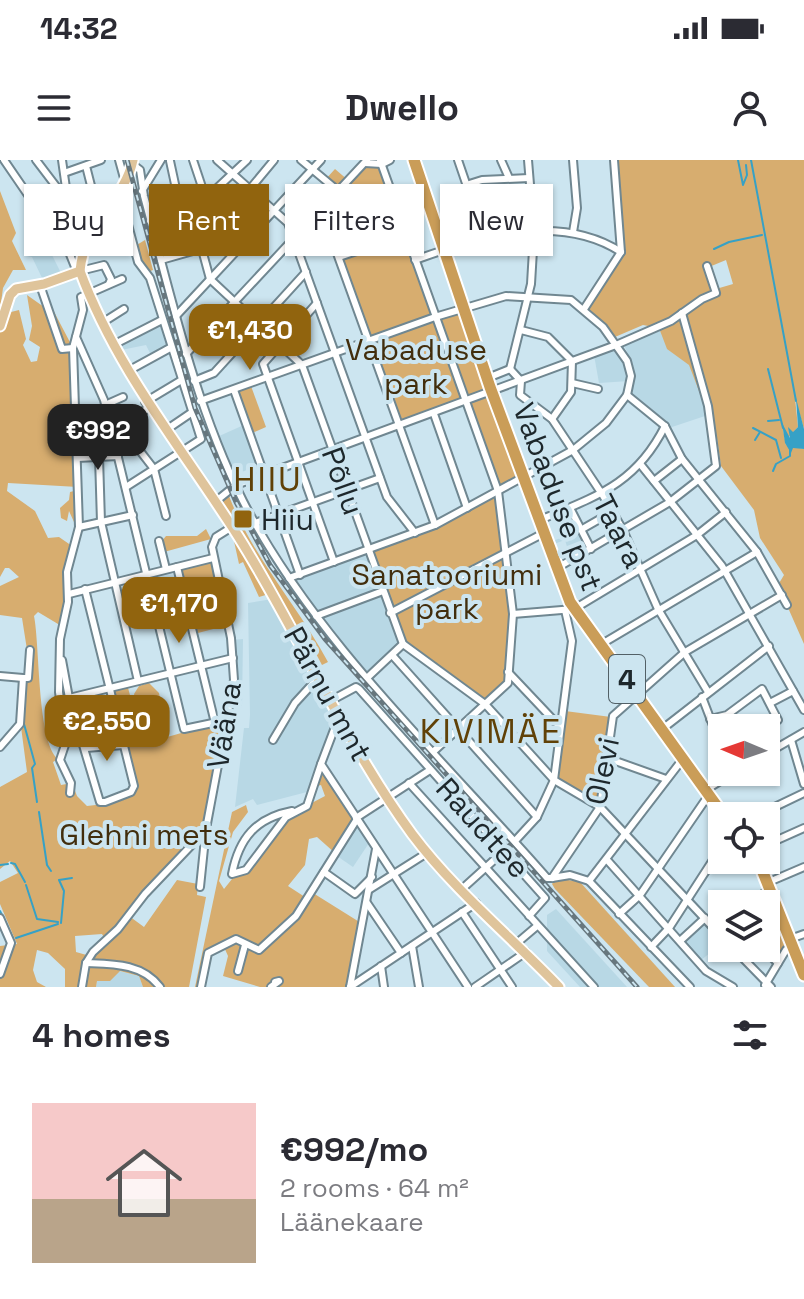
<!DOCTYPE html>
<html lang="en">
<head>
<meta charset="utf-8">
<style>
  body { margin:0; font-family:"Space Grotesk",sans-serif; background:#f7f7f7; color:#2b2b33; height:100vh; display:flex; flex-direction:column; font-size:30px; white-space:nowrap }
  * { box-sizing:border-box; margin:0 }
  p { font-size:26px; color:#7c7c81 }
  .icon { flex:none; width:44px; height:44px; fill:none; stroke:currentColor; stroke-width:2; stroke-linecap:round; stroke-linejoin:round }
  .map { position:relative; height:827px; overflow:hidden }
  .side { display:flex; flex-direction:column; background:#fff; flex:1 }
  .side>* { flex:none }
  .hud { position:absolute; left:24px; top:24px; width:756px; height:72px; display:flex; gap:16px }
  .needle { width:52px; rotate:272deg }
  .fabs { position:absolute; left:708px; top:554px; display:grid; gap:16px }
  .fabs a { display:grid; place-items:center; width:72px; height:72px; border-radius:0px; background:#fff; box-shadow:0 2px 6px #0004; font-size:40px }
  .price { position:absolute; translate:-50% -68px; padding:0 18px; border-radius:16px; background:#91640e; color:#fff; font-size:26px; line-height:52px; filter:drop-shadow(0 2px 4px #0008) }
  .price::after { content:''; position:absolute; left:50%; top:48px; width:24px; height:18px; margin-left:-12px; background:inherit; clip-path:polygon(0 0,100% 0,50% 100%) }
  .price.active { background:#222; color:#fff }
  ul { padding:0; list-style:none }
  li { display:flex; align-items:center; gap:24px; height:200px; padding:0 32px }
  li+li { border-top:2px solid #e1e1e2 }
  li span { display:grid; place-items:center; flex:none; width:224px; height:160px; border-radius:0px; color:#555 }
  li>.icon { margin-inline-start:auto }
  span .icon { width:96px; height:96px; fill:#fffc; stroke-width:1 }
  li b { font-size:34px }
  h2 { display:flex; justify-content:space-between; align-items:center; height:96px; padding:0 32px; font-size:34px }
  .tag { padding:0 28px; border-radius:0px; background:#fff; box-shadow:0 2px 6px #0004; font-size:28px; line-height:72px }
  .tag.active { background:#91640e; color:#fff }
  .status { display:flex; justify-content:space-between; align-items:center; height:56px; padding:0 40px; background:#fff; direction:ltr }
  .status svg { height:22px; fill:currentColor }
  header { display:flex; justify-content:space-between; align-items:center; height:104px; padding:0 32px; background:#fff; font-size:36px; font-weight:800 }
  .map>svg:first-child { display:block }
  .built { fill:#b8d8e5 }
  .green { fill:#d7ad6f; fill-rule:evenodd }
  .water { fill:#36a1c6 }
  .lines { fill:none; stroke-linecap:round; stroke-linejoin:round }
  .stream { stroke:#36a1c6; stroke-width:2 }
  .minor-casing { stroke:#708791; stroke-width:10 }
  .major-casing { stroke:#fff; stroke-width:13 }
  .highway-casing { stroke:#fff; stroke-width:15 }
  .minor { stroke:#fff; stroke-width:6 }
  .major { stroke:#dfc49b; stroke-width:9 }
  .highway { stroke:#ca9d58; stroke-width:11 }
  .rail-casing { stroke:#67777e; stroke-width:5 }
  .rail { stroke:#cce5f0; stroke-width:2; stroke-dasharray:6; stroke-linecap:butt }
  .poi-dot { fill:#91640e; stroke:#cce5f0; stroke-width:3 }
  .labels { text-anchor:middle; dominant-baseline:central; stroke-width:8; stroke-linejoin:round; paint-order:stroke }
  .shield { fill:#cce5f0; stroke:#526066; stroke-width:2 }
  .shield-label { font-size:28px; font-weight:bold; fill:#1d272b }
  .park-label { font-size:30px; fill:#422e0d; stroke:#cce5f0 }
  .street-label { font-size:30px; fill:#1d272b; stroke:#cce5f0 }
  .poi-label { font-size:30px; fill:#1d272b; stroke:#cce5f0; text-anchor:start }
  .quarter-label { font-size:34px; letter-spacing:2px; fill:#604107; stroke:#cce5f0 }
</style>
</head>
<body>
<div class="status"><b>14:32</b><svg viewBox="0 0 49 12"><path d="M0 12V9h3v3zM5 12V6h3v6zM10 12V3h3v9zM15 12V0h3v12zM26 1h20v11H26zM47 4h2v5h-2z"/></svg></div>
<header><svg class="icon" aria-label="menu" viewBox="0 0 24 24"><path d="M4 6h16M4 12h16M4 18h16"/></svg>Dwello<svg class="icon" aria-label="person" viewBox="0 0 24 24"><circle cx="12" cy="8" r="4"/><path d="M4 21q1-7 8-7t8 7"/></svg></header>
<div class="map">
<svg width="804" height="827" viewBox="0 0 804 827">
  <rect width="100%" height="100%" fill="#cce5f0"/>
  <g class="built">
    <polygon points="65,41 76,61 57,67 54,64 59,59 54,50"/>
    <polygon points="47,85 61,113 43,120 32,97 27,96"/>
    <polygon points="162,161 169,188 152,197 146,185 121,190 118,184"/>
    <polygon points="683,162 708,255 669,268 632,235 634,208 624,185"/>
    <polygon points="615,187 628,210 629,221 599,223 594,195"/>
    <polygon points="246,264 260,305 234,315 217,277"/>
    <polygon points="573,360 584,380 568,390 565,380 554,384 553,381 563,377 559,366"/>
    <polygon points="367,392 380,430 316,452 293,419"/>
    <polygon points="381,433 400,484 368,514 319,456"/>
    <polygon points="272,439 342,562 337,564 307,632 257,645 253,639 235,647 244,568 249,568 250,555 248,443"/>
    <polygon points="243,479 242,546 232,546 232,480"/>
    <polygon points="357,664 369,683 353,707 337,696"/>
    <polygon points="556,749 627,827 580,827 547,791 547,755"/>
    <polygon points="704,761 722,783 700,801 681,781"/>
    <polygon points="119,811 139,816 143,827 96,827 97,821"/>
  </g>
  <g class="green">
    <polygon points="368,0 377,0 405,72 373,82 355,42 325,20 335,9 349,21"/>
    <path d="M616,0H804V269L795,238L798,267L788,278L782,264L786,285L804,289V484L778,425L784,415L760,378L754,350L721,306L717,278L689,205L667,189L659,168L643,165L615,177L587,149L623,94ZM726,100L733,124L716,129L709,107Z"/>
    <polygon points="0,31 16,73 12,81 26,110 13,110 3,128 0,150"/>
    <polygon points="405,77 464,240 400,263 342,97"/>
    <polygon points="145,80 153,110 148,112 140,103 135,86"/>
    <path d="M27,135L44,147L51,146L73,188L78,327L8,323L7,331L35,351L48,378L59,377L72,386L63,467L38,452L34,456C40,486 37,582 58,599L53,602L61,625L72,623L77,636L87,646L104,644L134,629L109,528L127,524L143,584L223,561L202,675L129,756L144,767L177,720L198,724L197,735L206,737L189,827H143L139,816L120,811L110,821H97L96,827H65V809L48,793L37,790L33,810L37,822L46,827H0V786L17,784L0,744V722L18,713L10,701L0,709V627L27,612L21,567L23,518L28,496L22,458L0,455V426L19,417L9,408H5L0,417V171L7,153L19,150L26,179L23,185L31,202L37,201L40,187L29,180L32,166ZM102,774L106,781L90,796L76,792L75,776Z"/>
    <polygon points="460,150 488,231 466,239 438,157"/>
    <polygon points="251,226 266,267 252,273 236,231"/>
    <polygon points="489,236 521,316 499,328 468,244"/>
    <polygon points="78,330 79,373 69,351 67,361 61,358 60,348 69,340 70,332"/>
    <path d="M229,336C252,396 298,446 328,502L322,505L306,475L291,463L221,342Z"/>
    <polygon points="495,337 510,452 504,523 485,542 405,483 369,391 430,371"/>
    <polygon points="206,369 211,379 164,392 162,381 166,376 197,376"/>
    <polygon points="232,372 269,434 259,437 243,402 239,404"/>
    <polygon points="212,401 225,466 194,474 178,409"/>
    <polygon points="61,503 68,538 65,542 69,539 82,580 68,584 60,533 64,535 60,532"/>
    <polygon points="149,523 159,533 166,570 144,576 134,534 139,526"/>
    <polygon points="565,551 611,557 598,642 556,619"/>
    <polygon points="321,609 354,661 335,693 317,677 309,679 305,705 288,726 308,739 313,733 361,763 349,827 260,827 223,816 228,796 224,787 207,792 199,827 195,827 232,652 246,645 248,652 233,672 219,721 224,729 232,719 251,710 289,655 325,636 321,625 314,627"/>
    <polygon points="556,718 580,722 675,827 649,827 555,729 552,724"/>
    <polygon points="777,754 789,784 777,798 766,788 766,764"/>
  </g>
  <polygon class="water" points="796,238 804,269 804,289 793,288 791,293 785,283 782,263 790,278 788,267 793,272 798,267"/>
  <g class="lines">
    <g class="stream">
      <polyline points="738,0 743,25 747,15 746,5"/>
      <polyline points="751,0 796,241"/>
      <polyline points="714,89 729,82 762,75"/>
      <polyline points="768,209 783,268"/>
      <polyline points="768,261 779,260"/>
      <polyline points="753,268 776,280 781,298"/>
      <polyline points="755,280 760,272"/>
      <polyline points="773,311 776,304 790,296 790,285"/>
      <polyline points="24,564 35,604 32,608 37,642"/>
      <polyline points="39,652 47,705 51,711"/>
      <polyline points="11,703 15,704 25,722"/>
      <polyline points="0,705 8,704"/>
      <polyline points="26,725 37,759 58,762"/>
      <polyline points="0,751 13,778"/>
      <polyline points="61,763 64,731 59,720 72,718"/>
      <polyline points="16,778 58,764"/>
    </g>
    <defs>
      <g id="minor">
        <polyline points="4,0 41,54 63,77 77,112"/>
        <polyline points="36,0 68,42"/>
        <polyline points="62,0 68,42 88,78"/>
        <polyline points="119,0 125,22"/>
        <polyline points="193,0 206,39"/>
        <polyline points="217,0 288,63 387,337 415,373"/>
        <polyline points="301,0 355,45 372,85"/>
        <polyline points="380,0 498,331 513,454 508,523 434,591"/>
        <polyline points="458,0 485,79"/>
        <polyline points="501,0 509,18"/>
        <polyline points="573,0 577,48 573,72"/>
        <polyline points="170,1 178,38"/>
        <polyline points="365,3 382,4 390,0"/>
        <path d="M132,4L140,10L144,36C172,140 195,245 243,341C314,480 445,601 547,718H552"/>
        <polyline points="86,6 99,57"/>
        <polyline points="64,13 101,0"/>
        <polyline points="466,25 482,20 529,18"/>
        <polyline points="250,29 274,0"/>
        <polyline points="119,31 138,102 150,118 201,279 126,327"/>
        <polyline points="142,31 161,0"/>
        <polyline points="210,36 217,63"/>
        <polyline points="191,49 210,119 302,205 403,484 485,544 554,620 600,647 722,777"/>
        <polyline points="321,49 435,365"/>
        <polyline points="244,57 261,38"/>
        <polyline points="150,61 199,45 247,0"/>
        <polyline points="339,97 407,74"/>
        <polyline points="161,100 214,85"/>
        <path d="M415,100C478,77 560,52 621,92"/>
        <polyline points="80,111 104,105 111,119 109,124"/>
        <polyline points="40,125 62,189 73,188"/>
        <polyline points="317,143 263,204 334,402"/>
        <polyline points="584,149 621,92 614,0"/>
        <polyline points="176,156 321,0"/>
        <polyline points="105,161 124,149"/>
        <polyline points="521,170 548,177 572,201 571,232 552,259"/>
        <polyline points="76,177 104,240 184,569 227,560"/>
        <polyline points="115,184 162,160"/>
        <polyline points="186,194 367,0"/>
        <polyline points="510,209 521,221 520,235 552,259 602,334 623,370 658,449 708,532"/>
        <polyline points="510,209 531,124 534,73 528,0"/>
        <polyline points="128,211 170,188"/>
        <polyline points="490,217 510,209"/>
        <polyline points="194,221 214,213 306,112"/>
        <polyline points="572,223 598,229"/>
        <polyline points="234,230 300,415"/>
        <polyline points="627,235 665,266 682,299 757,392 787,445"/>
        <polyline points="200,241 435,157 506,136 571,140 603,167 627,201 631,216 627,235 606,263 573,290 435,365 289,418"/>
        <polyline points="145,242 180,221"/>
        <polyline points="105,245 123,237"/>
        <polyline points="434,254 467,348"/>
        <polyline points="166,270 191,253"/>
        <polyline points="76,273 111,269 149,248"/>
        <polyline points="116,287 130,278 154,309 166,356"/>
        <polyline points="99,297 101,362 138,521"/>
        <polyline points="77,298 118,296"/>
        <polyline points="641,305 722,406 804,550"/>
        <polyline points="654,321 682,299"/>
        <polyline points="215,342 236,325 616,185 671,161 702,139 716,133 707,106"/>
        <polyline points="570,348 591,389"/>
        <path d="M540,360C597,336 636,324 665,266"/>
        <polyline points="255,363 380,318"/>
        <polyline points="79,367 133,355"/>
        <polyline points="584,368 612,352"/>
        <polyline points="159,381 166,409"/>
        <polyline points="177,407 215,563"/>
        <polyline points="557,408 670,342 716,306 708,246 682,153"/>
        <polyline points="69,434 213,398"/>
        <polyline points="390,453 544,373"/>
        <polyline points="513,454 574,449 697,375 726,352"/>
        <polyline points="316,456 383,431"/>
        <polyline points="600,485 757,392"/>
        <polyline points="392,495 537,657"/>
        <polyline points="62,500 69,538 100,642 105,642 131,632 134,626 85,429"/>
        <polyline points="508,512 560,567"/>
        <polyline points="0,516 23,518"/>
        <polyline points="368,517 403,484"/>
        <polyline points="23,518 28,518 30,490"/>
        <polyline points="702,537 722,589"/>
        <polyline points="69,538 233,498"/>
        <polyline points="330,541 356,527 359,529 545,738 529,756"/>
        <polyline points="770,543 793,531"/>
        <polyline points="710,559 727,555 762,529 778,560 763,568"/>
        <polyline points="342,562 335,567 321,604 468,827"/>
        <polyline points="661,570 769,486"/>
        <polyline points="273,580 295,543 317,519"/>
        <polyline points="791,580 804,624"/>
        <polyline points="0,587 20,564 23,518"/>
        <polyline points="86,588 123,585"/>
        <polyline points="766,594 804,572"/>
        <polyline points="607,598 666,619"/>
        <polyline points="409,623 594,827"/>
        <polyline points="704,631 735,612"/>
        <polyline points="70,633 71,623 60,600 66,582 59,532 60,479 68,442 67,412 79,367 73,188 83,150 81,137 122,119"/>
        <path d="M292,651C256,658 239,678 232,714L246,710L286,657L307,646L321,604"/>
        <polyline points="756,656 804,633"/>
        <polyline points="356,658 430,610"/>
        <polyline points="515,681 537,657 554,620 572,481 565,450"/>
        <polyline points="766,685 804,668"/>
        <polyline points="608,701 706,811 733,827"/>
        <polyline points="324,712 355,734 372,717"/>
        <polyline points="552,718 600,647 613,556 685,492 782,435"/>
        <polyline points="552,718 570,715 589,721 690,827"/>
        <polyline points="589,721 682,600"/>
        <polyline points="769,722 804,707"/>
        <polyline points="200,727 206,669 234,520 231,478 212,387 216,377 232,367"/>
        <polyline points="370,729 427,693"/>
        <polyline points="462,729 504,691"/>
        <polyline points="367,743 401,793"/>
        <polyline points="751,744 770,728"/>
        <polyline points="462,752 512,827"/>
        <polyline points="619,754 640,735 708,636"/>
        <polyline points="0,758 11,783 0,814"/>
        <polyline points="766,760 779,750"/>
        <polyline points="790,779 804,774"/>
        <polyline points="680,781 705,758"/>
        <polyline points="517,783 537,766"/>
        <polyline points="412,786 419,827"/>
        <polyline points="651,787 669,768 722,686"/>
        <polyline points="733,788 771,827"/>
        <polyline points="762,788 778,803"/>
        <path d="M86,803C112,804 142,803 160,827"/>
        <polyline points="381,806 384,827"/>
        <polyline points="238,811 245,785"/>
        <polyline points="765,825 786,790 792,786"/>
        <polyline points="82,827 86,803 93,792 118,769 145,734 204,672"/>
        <polyline points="201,827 208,793 236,779 259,790 296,756 357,659"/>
        <polyline points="271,827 279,821 275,822"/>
        <polyline points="350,827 476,743"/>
        <polyline points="350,827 376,689"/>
        <polyline points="475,827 526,792"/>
      </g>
      <g id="major">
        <path d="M133,0C124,42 85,58 80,111C116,209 182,288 238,376C299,473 344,581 412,674C454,730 510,776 559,827"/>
        <polyline points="0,166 10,135 16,129 44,124 80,111"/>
      </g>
      <g id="highway">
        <polyline points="414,0 490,227 570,442 724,656"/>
        <polyline points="758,700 804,815"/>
      </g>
    </defs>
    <use href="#minor" class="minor-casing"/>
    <use href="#major" class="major-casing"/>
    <use href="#highway" class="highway-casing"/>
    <use href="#minor" class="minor"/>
    <use href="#major" class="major"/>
    <use href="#highway" class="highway"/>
    <defs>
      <polyline id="rail" points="127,0 195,248 236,342 270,405 325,479 637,827"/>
    </defs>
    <use href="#rail" class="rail-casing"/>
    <use href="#rail" class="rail"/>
  </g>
  <rect class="poi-dot" x="233" y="349" width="20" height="20" rx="4"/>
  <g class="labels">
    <rect class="shield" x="609" y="495" width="36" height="48" rx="6"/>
    <g class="shield-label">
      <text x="627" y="519">4</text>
    </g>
    <g class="park-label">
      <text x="416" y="189">Vabaduse<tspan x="416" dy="34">park</tspan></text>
      <text x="447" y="414">Sanatooriumi<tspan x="447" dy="34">park</tspan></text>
      <text x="144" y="674">Glehni mets</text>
    </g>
    <g class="street-label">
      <text transform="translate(343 321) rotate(70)">Põllu</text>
      <text transform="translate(558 337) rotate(69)">Vabaduse pst</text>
      <text transform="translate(619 371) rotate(63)">Taara</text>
      <text transform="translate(328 534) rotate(61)">Pärnu mnt</text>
      <text transform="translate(224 565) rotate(-81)">Vääna</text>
      <text transform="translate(602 611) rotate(-78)">Olevi</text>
      <text transform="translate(483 668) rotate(48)">Raudtee</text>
    </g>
    <g class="poi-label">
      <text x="261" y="359">Hiiu</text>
    </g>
    <g class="quarter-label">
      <text x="268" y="319">HIIU</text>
      <text x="491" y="571">KIVIMÄE</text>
    </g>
  </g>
</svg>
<div class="fabs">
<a><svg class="needle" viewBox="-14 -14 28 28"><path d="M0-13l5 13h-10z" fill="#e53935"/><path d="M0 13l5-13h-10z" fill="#7c7c81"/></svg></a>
<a><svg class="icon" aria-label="locate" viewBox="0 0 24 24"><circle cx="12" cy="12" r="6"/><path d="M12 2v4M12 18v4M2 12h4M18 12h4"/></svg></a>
<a><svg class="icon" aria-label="layers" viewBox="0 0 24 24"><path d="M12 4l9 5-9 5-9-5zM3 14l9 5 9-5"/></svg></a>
</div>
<b class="price" style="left:250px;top:212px">€1,430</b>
<b class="price active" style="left:98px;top:312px">€992</b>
<b class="price" style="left:179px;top:485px">€1,170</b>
<b class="price" style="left:107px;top:603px">€2,550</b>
<div class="hud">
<a class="tag">Buy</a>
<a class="tag active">Rent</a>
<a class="tag">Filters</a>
<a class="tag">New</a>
</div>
</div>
<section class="side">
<h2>4 homes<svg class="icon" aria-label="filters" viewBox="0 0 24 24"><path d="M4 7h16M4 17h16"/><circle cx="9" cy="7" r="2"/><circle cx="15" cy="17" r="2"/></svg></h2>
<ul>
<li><span style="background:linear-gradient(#f6c9c9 60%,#b9a48a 0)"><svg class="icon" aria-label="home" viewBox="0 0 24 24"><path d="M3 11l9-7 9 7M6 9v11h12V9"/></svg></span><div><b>€992/mo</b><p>2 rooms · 64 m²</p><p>Läänekaare</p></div></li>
</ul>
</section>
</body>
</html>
